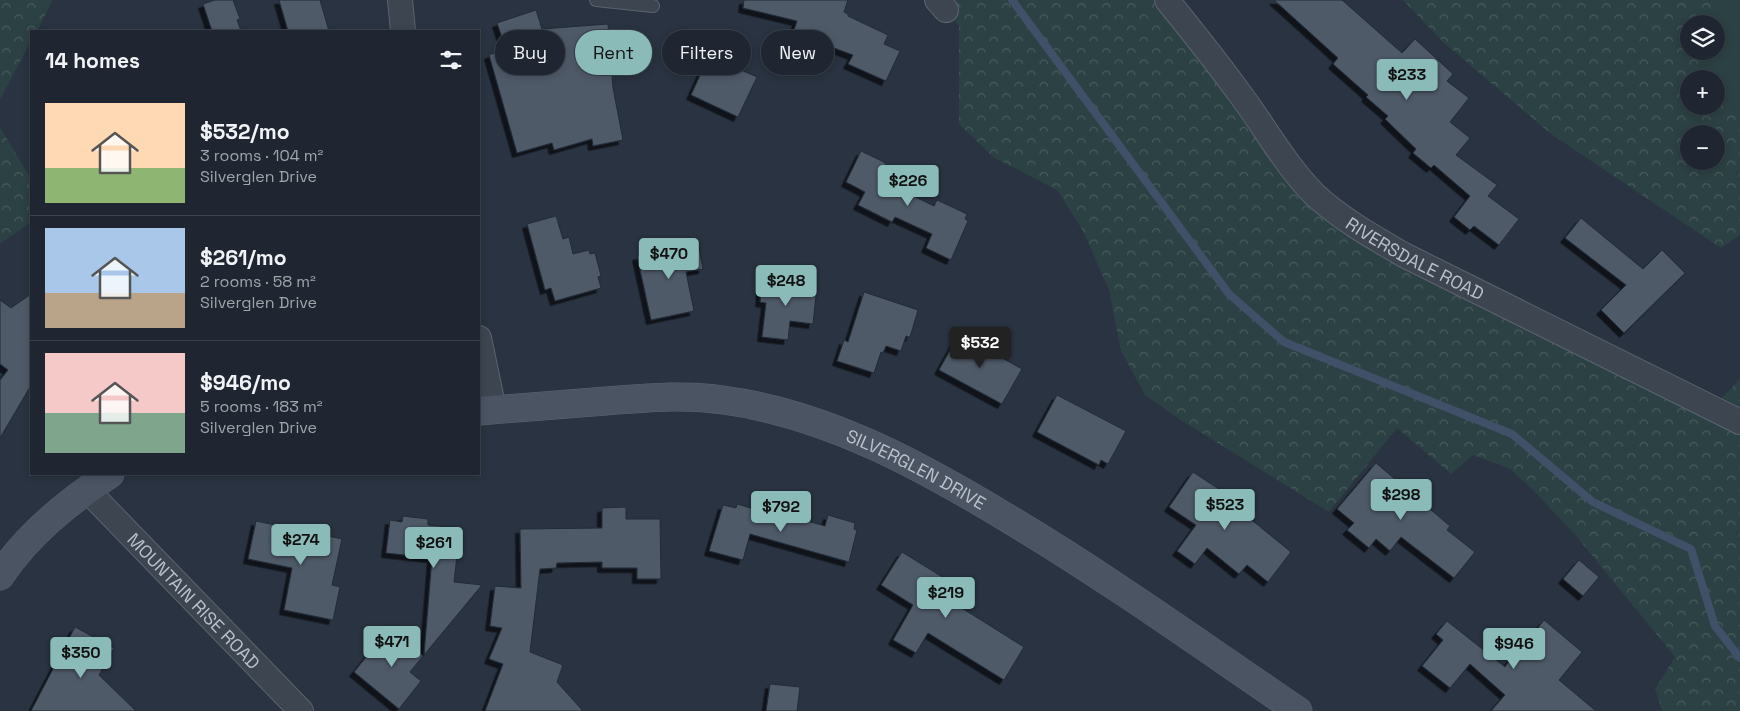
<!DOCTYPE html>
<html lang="en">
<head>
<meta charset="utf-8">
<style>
  body { margin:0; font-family:"Space Grotesk",sans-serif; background:#2c323d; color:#f1f3f6; height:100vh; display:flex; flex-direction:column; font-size:19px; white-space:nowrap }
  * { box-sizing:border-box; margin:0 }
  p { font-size:16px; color:#a1a5ab }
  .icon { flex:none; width:28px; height:28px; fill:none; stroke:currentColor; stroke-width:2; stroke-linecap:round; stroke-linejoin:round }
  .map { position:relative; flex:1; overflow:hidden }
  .details { position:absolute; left:30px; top:30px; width:450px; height:445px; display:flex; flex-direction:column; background:#1f2631; border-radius:0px; box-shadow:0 2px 8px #0003,0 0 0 1px #3c434d }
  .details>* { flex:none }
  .top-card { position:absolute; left:495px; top:30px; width:475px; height:45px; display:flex; gap:10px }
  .controls { position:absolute; left:1680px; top:15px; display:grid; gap:10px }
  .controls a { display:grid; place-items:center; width:45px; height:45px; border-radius:50%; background:#1f2631; box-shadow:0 2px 8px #0003,0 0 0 1px #3c434d; font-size:25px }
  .price { position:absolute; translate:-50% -42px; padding:0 11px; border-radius:5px; background:#8bbbb9; color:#111; font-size:16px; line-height:32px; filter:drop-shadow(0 1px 2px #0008) }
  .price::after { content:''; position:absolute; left:50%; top:30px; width:15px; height:11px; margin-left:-8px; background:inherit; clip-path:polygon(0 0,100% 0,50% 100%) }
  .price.selected { background:#222; color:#fff }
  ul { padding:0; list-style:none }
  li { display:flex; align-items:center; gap:15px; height:125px; padding:0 15px }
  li+li { border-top:1px solid #3c434d }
  li span { display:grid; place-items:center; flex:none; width:140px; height:100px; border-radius:0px; color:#555 }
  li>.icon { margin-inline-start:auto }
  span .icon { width:60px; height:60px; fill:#fffc; stroke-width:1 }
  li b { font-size:21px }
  h2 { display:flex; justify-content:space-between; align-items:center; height:60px; padding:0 15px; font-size:21px }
  .pill { padding:0 18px; border-radius:22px; background:#1f2631; box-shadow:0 2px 8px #0003,0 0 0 1px #3c434d; font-size:18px; line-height:45px }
  .pill.selected { background:#8bbbb9; color:#111 }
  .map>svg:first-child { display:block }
  .grass { fill:#2c4143 }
  .forest { fill:url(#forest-crowns); fill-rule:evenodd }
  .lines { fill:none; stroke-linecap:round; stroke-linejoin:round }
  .stream { stroke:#405069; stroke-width:8 }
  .building { fill:#4f5a69; stroke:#232c38; filter:url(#shadow) }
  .lane-casing { stroke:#5b636e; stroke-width:14 }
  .street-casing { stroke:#5b636e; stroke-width:26 }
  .secondary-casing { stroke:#5b636e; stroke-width:29 }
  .lane { stroke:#3d4551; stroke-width:12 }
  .street { stroke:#3d4551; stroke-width:24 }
  .secondary { stroke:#4b5463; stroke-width:28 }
  .labels { text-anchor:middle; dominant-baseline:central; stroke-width:5; stroke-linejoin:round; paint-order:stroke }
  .street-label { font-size:18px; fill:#bac0cb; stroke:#212a36 }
</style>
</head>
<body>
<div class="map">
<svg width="1740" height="711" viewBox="0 0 1740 711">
  <defs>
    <pattern id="forest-crowns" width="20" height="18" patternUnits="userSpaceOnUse" patternTransform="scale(1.25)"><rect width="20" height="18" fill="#2c4143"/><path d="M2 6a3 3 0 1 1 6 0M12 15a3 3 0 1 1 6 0" fill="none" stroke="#485b5d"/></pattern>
    <filter id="shadow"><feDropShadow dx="-4.5" dy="4.5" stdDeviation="0" flood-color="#0009"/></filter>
  </defs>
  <rect width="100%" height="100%" fill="#293341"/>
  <polygon class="grass" points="1724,0 1740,0 1740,114 1716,90 1716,79 1705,79 1700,74 1700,51 1716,51 1716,24 1711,24"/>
  <g class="forest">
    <polygon points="0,0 53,0 37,31 31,31 31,41 0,100"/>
    <polygon points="935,0 1172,0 1245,96 1350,219 1713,407 1740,379 1740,711 1662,711 1655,689 1675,657 1577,537 1534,491 1510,469 1473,455 1451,474 1397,428 1329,512 1179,419 1145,395 1121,351 1109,290 1083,231 1057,190 993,157 959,124 959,26"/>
    <path d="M1403,0H1724L1711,24H1689V51H1700V74L1705,79H1689V106H1716V90L1740,114V235L1721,248L1551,134L1443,42ZM1689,134H1716V161H1689Z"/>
    <polygon points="0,127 31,179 31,222 0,244"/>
  </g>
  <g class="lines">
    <polyline class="stream" points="1012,0 1229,294 1284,342 1512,434 1593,502 1691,549 1715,626 1740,658"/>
  </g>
  <g class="building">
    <polygon points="215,0 233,0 240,19 237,20 241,31 212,31 203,4"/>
    <polygon points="279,0 320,0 329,31 288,31"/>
    <polygon points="744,0 848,0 844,12 848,14 848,16 888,35 884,44 900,51 886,81 848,64 853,55 793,33 797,21 743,8"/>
    <polygon points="1274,0 1342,0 1402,53 1415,39 1453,74 1447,81 1469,98 1450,122 1470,138 1456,155 1497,185 1488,196 1519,219 1499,245 1474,226 1470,230 1454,217 1470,196 1434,165 1431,168 1413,153 1416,149 1385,119 1388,116 1366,97 1368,95 1333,64 1338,58"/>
    <polygon points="536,10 542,29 608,24 613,88 623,140 593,146 592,139 554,150 552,143 517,153 489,55 506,49 497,23"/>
    <polygon points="707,60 732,72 734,67 757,77 738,117 691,95"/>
    <polygon points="861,151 886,163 878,179 934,206 937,200 967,214 965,219 968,221 951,260 926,248 932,234 895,217 892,222 858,205 865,192 846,182"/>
    <polygon points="556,216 563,239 569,237 573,254 589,250 590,254 595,253 601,276 598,277 601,288 555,301 551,288 545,290 527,224"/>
    <polygon points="1581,218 1643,269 1662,250 1685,273 1624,333 1601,310 1626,285 1565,238"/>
    <polygon points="698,242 703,269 686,272 694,311 651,320 637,256"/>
    <polygon points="762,280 817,286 813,324 790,321 788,340 762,337 766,303 760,302"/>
    <polygon points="864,292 918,310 910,337 906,336 901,351 886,346 883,353 881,352 874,373 837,361 844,340 848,342"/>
    <polygon points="31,294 31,388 30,387 0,438 0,380 8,370 0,364 0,300 11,308"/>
    <polygon points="959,334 1022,369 1002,404 939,370"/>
    <polygon points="1057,395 1126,431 1108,464 1101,460 1099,465 1037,432"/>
    <polygon points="1376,463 1450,526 1447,530 1475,552 1454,578 1401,537 1390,551 1376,539 1369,548 1347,530 1354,523 1337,509"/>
    <polygon points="1193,472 1240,503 1237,508 1291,552 1268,582 1247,565 1239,574 1207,548 1195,564 1177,551 1196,525 1169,507"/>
    <polygon points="737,504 789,519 790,516 825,526 828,515 855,523 854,529 857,530 849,562 750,534 743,560 709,551 723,505 736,508"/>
    <polygon points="626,507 626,519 660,519 661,579 637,579 637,568 602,568 602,562 557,563 556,568 540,569 530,652 563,665 557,682 583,711 485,711 503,664 489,659 502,628 490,626 495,586 521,588 520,529 602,528 602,508"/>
    <polygon points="403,516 428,519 428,525 460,528 454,582 482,585 424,655 432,558 386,553 390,520 402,522"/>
    <polygon points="256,521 342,539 332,585 340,587 333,620 284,610 292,568 248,559"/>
    <polygon points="902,552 957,586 949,600 1024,647 1004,680 928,633 916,653 893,640 913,605 881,585"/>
    <polygon points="1579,560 1599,577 1583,596 1563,579"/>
    <polygon points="1544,620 1582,652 1559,680 1596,711 1491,711 1505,695 1470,664 1450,688 1422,666 1443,640 1436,634 1447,621 1505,667 1511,658 1513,660"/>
    <polygon points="392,625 423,656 410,672 421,681 399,709 354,672"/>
    <polygon points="75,627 114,648 99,675 136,711 31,711"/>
    <polygon points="770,684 800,687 797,711 766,711"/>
  </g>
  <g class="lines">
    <defs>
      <polyline id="lane" points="596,0 653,6"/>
      <g id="street">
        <polyline points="400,0 403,31"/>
        <polyline points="937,0 946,10"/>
        <path id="s1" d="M1167,0C1192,31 1217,62 1240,94C1265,127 1285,165 1315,195C1341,219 1373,237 1404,255L1740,422"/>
        <polyline points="479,338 494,410"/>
        <path id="s2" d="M87,490L301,711"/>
      </g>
      <g id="secondary">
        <path id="s3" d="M479,411C521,408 563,404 606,401C645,398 684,394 723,400C829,414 925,468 1014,522C1112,581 1204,647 1298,711"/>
        <path d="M0,576C28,534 68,502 110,474"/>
      </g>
    </defs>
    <use href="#lane" class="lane-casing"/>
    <use href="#street" class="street-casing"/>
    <use href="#secondary" class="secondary-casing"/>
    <use href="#lane" class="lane"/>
    <use href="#street" class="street"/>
    <use href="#secondary" class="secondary"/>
  </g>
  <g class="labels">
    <g class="street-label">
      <text stroke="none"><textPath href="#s1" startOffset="364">RIVERSDALE ROAD</textPath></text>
      <text stroke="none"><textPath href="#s3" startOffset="451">SILVERGLEN DRIVE</textPath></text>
      <text stroke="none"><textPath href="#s2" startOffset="154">MOUNTAIN RISE ROAD</textPath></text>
    </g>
  </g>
</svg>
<div class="controls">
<a><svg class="icon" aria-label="layers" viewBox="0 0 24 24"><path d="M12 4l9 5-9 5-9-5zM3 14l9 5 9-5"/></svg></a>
<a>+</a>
<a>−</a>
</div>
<b class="price" style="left:1407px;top:101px">$233</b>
<b class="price" style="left:908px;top:207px">$226</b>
<b class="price" style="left:669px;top:280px">$470</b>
<b class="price" style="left:786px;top:307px">$248</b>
<b class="price selected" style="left:980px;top:369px">$532</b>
<b class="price" style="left:1401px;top:521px">$298</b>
<b class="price" style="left:1225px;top:531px">$523</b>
<b class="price" style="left:781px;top:533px">$792</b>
<b class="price" style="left:301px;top:566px">$274</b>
<b class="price" style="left:434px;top:569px">$261</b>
<b class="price" style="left:946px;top:619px">$219</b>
<b class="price" style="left:392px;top:668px">$471</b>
<b class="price" style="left:1514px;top:670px">$946</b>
<b class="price" style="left:81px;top:679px">$350</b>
<div class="top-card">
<a class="pill">Buy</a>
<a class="pill selected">Rent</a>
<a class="pill">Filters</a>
<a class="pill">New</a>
</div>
<section class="details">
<h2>14 homes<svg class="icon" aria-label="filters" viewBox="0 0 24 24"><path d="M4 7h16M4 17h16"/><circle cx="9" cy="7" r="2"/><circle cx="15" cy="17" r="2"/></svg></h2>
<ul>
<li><span style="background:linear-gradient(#ffd9b3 65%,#8fb573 0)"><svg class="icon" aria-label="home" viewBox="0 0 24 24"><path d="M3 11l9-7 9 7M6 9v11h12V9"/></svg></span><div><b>$532/mo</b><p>3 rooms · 104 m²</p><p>Silverglen Drive</p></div></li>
<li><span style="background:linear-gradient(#a9c7e8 65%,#b9a48a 0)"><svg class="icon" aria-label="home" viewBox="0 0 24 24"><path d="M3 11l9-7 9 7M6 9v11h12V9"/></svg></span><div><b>$261/mo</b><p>2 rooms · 58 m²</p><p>Silverglen Drive</p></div></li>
<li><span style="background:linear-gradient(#f6c9c9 60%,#7fa58c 0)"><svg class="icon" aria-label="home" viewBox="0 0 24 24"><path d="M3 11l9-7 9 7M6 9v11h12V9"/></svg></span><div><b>$946/mo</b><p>5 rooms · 183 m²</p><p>Silverglen Drive</p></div></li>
</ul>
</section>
</div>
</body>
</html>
